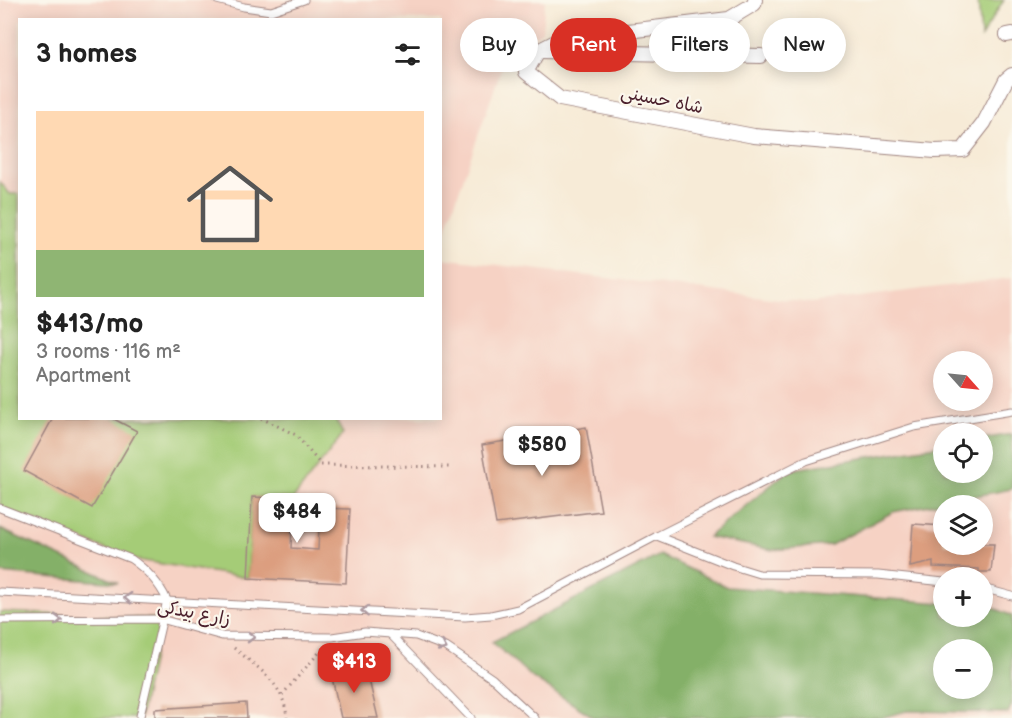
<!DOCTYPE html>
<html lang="en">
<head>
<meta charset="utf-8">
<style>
  body { margin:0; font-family:"Balsamiq Sans","Playpen Sans Arabic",sans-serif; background:#f6f6f6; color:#222; height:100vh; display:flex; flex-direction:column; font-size:22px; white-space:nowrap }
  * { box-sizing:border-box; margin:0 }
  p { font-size:20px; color:#767676 }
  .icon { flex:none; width:33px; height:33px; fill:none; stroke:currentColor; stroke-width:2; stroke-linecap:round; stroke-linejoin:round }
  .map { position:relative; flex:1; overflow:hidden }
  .details { position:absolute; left:18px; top:18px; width:424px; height:402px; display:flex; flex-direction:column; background:#fff; border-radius:0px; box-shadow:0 3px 15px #0003 }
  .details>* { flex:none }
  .top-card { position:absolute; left:460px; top:18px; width:460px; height:54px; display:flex; gap:12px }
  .needle { width:39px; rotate:117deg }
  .tools { position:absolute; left:933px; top:351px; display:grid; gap:12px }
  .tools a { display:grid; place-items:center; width:60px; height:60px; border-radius:50%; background:#fff; box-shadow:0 3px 15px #0003; font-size:30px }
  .price { position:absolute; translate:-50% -51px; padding:0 14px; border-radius:12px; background:#fff; color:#222; font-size:20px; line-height:39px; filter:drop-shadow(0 2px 3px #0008) }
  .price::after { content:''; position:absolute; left:50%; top:36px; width:18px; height:14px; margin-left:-9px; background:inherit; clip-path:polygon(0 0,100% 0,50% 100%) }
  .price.active { background:#d93025; color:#fff }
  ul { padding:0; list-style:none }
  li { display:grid; align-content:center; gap:12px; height:318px; padding:0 18px }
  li+li { border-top:2px solid #e0e0e0 }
  li span { display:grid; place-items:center; height:186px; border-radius:0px; color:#555 }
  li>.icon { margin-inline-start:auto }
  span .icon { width:108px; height:108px; fill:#fffc; stroke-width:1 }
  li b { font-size:26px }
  h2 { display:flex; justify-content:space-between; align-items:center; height:72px; padding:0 18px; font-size:26px }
  .pill { padding:0 21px; border-radius:27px; background:#fff; box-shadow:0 3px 15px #0003; font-size:21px; line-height:54px }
  .pill.active { background:#d93025; color:#fff }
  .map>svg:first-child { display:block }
  .built { fill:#f6d2c4; fill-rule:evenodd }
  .green { fill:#a5cc77; stroke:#787651; stroke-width:1.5 }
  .forest { fill:#84b068; stroke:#67684a; stroke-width:1.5; fill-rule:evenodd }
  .building { fill:#dc9e7f }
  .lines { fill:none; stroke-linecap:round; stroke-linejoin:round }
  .lane-casing { stroke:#a08581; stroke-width:9 }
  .street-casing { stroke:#a08581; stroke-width:16 }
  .path { stroke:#a08581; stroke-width:3; stroke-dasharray:1.5 4.5; stroke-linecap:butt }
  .lane { stroke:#fff; stroke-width:7 }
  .street { stroke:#fff; stroke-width:14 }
  .oneway { stroke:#ae9aa0 }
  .labels { text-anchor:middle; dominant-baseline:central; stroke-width:4.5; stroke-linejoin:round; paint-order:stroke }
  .street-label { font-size:18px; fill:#4a1f2b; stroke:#fbf7ec }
</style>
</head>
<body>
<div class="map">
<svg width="1012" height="718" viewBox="0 0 1012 718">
  <rect width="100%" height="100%" fill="#fbf7ec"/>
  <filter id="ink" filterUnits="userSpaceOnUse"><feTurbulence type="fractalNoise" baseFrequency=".0167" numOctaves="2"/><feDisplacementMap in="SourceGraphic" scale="12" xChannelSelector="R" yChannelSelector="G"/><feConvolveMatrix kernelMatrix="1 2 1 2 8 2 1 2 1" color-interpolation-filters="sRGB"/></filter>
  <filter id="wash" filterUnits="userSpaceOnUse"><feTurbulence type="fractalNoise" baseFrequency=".008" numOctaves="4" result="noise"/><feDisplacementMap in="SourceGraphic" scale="24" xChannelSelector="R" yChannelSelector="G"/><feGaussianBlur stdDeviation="1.35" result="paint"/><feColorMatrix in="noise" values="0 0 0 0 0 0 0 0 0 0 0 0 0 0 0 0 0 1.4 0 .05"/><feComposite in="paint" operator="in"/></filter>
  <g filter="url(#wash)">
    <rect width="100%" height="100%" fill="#f7ebd7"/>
    <path class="built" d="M0,0H545L542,31L505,58L441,243V20H20V418H441V258L811,303L1012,278V718H0ZM944,362H982V400H944ZM944,434H982V472H944ZM944,506H982V544H944ZM944,578H982V616H944ZM944,650H982V688H944Z"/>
    <g class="green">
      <polygon points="978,0 1004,0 981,37"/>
      <polygon points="0,182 10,194 19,194 20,418 335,419 343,434 293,499 252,497 248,578 131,559 0,508"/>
      <polygon points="0,612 161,619 140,718 0,718"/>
    </g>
    <g class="forest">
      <polygon points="1012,434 1012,489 893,512 831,545 772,550 708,537 789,470 943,445 944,472 982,472 983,439"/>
      <polygon points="0,529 118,583 0,573"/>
      <path d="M660,555L727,587L943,603L944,616H982L983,606H990L1012,616V704L1008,713L907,711L880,718H595L534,679L492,642ZM944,650H982V688H944Z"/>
    </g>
    <g id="blocks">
      <g class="building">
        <polygon points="53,418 112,418 137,431 92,508 24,471"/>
        <polygon points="586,427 601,511 496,524 482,445"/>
        <polygon points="252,497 293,499 291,548 318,550 320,508 350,509 346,583 248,578"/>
        <polygon points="913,524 944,526 944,544 994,544 991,572 979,572 979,569 933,567 933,562 910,567"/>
        <polygon points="366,667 378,718 341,718 331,673"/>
        <polygon points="246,703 247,718 155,718 155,709"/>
      </g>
    </g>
  </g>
  <g filter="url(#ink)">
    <use href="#blocks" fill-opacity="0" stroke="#a08581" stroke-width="1.5"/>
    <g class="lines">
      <defs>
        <g id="lane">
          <polyline points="217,0 244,7 271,11 304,0"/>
          <path d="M0,508L131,559C147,570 159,583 167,600L140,716"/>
          <polyline points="944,582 878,575 759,574 733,566 657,536 806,461 914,427 1012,411"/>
          <polyline points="982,588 1012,596"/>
          <polyline points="0,592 465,617 491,615 518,609 657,536"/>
          <polyline points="0,620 161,619 222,636 332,637 365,632 416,636 446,647 493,679 535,718"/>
          <polyline points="390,634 471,718"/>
        </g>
        <g id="street">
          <polyline points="755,0 754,4 729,19 561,39 538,51 526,72 560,99 754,136 935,151 963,150 984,123 1006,80 1012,75"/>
          <polyline points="1007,35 1012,34"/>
          <polyline points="540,51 761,56"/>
        </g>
      </defs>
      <use href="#lane" class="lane-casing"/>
      <use href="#street" class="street-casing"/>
      <g class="path">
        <polyline points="261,418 296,435 321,465 449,467"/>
        <path d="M234,648C259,669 284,683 287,718"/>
        <polyline points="282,695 323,648"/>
      </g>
      <use href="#lane" class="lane"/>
      <use href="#street" class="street"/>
    </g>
    <defs><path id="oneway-chevron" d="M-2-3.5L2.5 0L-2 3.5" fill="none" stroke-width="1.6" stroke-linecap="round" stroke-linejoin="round" transform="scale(1.5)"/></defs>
    <g class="oneway">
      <use href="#oneway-chevron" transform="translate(128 598) rotate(-177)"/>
      <use href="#oneway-chevron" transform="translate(365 611) rotate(-177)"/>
      <use href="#oneway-chevron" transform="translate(58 620)"/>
      <use href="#oneway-chevron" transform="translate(251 637) rotate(1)"/>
      <use href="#oneway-chevron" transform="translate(443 647) rotate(25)"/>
    </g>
  </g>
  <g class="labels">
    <g class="street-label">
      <text transform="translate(662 100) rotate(11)">شاه حسینی</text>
      <text transform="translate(194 613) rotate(11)">زارع بیدکی</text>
    </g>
  </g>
</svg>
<div class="tools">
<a><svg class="needle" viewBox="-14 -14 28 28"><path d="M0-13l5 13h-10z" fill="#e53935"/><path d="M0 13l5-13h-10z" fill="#767676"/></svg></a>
<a><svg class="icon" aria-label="locate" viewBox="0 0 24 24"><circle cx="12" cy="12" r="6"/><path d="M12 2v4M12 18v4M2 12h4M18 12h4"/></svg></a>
<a><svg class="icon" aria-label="layers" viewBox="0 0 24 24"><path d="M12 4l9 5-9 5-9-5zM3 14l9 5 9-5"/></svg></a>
<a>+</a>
<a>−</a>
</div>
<b class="price" style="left:542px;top:477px">$580</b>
<b class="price" style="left:297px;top:544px">$484</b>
<b class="price active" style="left:354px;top:694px">$413</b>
<div class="top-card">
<a class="pill">Buy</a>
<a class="pill active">Rent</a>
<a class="pill">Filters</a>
<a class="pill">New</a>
</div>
<section class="details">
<h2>3 homes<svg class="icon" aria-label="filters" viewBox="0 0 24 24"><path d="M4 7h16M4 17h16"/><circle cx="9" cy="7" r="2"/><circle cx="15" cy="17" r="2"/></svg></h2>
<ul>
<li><span style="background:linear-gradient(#ffd9b3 75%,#8fb573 0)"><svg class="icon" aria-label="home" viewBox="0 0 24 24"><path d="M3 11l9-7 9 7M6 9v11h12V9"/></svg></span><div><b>$413/mo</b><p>3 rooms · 116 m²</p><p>Apartment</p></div></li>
</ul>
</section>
</div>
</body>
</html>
